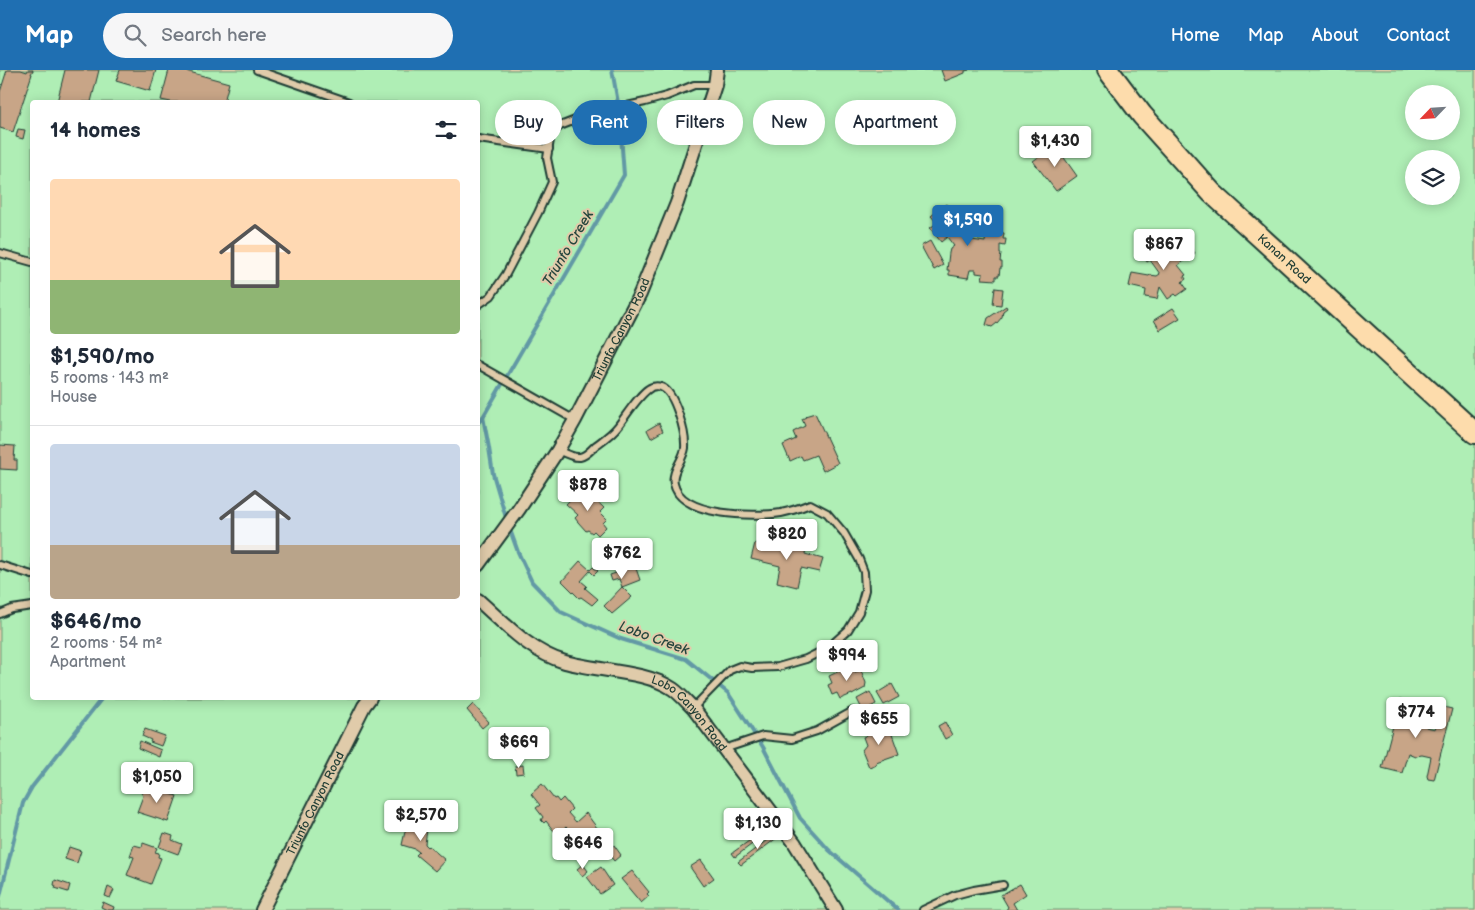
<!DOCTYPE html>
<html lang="en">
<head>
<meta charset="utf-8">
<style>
  body { margin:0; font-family:"Balsamiq Sans",sans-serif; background:#f6f6f7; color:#1f2937; height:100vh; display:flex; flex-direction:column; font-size:19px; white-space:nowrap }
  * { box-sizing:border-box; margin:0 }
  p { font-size:16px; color:#747a83 }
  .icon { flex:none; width:28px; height:28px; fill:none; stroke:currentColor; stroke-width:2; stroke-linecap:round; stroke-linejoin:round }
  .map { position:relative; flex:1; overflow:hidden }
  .sheet { position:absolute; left:30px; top:30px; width:450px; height:600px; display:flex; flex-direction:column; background:#fff; border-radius:5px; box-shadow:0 2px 12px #0003 }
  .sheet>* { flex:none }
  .hud { position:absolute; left:495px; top:30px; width:475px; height:45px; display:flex; gap:10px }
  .needle { width:32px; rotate:245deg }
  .fabs { position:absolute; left:1405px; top:15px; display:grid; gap:10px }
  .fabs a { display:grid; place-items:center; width:55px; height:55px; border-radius:50%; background:#fff; box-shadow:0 2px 12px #0003; font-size:25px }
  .price { position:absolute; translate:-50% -42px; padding:0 11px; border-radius:5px; background:#fff; color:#222; font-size:16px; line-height:32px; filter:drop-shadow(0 1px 2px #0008) }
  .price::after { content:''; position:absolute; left:50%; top:30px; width:15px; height:11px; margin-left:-8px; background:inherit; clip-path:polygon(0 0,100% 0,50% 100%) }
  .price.active { background:#1f6fb2; color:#fff }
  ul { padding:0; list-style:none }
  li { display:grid; align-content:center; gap:10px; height:265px; padding:0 20px }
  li+li { border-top:1px solid #e0e1e3 }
  li span { display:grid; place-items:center; height:155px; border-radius:5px; color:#555 }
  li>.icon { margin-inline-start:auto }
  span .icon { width:90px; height:90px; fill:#fffc; stroke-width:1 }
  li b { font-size:21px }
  h2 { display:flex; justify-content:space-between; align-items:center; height:60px; padding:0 20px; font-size:21px }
  .tag { padding:0 18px; border-radius:22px; background:#fff; box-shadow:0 2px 12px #0003; font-size:18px; line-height:45px }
  .tag.active { background:#1f6fb2; color:#fff }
  header { display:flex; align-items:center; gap:30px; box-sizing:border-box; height:70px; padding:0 25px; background:#1f6fb2; color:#fff }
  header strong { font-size:24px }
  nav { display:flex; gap:28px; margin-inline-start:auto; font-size:18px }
  .search { width:350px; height:45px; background:#f6f6f7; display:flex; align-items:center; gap:12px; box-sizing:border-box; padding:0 18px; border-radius:28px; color:#747a83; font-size:19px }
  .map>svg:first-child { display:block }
  .green { fill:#afeeb5; stroke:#679674; fill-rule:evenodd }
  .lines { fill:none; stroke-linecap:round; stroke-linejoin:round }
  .stream { stroke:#6299a5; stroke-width:4 }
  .building { fill:#c8a587; stroke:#1f3d34 }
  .service-casing { stroke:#1f3d34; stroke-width:10 }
  .minor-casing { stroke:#1f3d34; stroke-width:16 }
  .primary-casing { stroke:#1f3d34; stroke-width:24 }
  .service { stroke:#e0cbaa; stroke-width:6 }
  .minor { stroke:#e0cbaa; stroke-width:12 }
  .primary { stroke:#fddcac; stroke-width:20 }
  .labels { text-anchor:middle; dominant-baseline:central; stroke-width:4; stroke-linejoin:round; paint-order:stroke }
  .street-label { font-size:12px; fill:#1f3d34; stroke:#e0cbaa }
  .water-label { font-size:14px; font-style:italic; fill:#25453d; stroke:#e0cbaa }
</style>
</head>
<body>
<header>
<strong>Map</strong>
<div class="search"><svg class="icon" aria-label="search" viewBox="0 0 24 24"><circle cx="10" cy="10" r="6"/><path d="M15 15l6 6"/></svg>Search here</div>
<nav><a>Home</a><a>Map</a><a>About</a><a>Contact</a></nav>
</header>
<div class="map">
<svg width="1475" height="840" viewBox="0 0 1475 840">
  <rect width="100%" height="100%" fill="#e0cbaa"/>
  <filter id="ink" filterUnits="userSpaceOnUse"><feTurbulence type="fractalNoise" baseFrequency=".02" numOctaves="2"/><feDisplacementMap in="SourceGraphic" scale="10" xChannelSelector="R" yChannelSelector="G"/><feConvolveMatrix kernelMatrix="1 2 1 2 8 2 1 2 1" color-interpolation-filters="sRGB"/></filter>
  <g filter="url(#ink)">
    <path class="green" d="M0,0H1475V840H0ZM1414,24H1451V61H1414ZM32,32H478V628H32ZM1414,89H1451V126H1414Z"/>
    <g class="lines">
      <g class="stream">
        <polyline points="483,347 489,378 493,404 507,451"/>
        <polyline points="478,353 483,347 624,105 619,38 612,0"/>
        <polyline points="509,457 518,482 532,512 561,542 621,569 686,589 728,623 763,677 800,748 829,780 898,840"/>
        <polyline points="0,826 23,733 32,717 102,628"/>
      </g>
    </g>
    <g class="building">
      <polygon points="7,0 21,0 27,2 28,0 33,0 31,4 32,4 13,62 0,58 0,22"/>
      <polygon points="65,0 99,0 91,32 57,32"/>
      <polygon points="120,0 156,0 150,21 116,11"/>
      <polygon points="169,0 182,0 229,13 224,32 171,32 161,30"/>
      <polygon points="941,0 969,0 965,1 965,3 945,11"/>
      <polygon points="18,59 25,60 23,69 16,67"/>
      <polygon points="1055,75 1077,106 1056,121 1033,91"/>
      <polygon points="946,134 964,158 973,159 972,170 985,172 986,161 1004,163 1003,169 1006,169 1005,176 1000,175 1000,183 1001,183 1000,192 1002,192 1002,198 1000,198 999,206 996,206 996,210 982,209 983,204 976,203 976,200 970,200 968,208 949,205 949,200 947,200 949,183 950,179 954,176 947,167 941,172 930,158 937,153 931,146"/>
      <polygon points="1184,168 1195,183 1178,195 1186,205 1184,206 1186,209 1182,212 1187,219 1177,226 1175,224 1168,229 1160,217 1157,229 1145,227 1146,220 1129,216 1132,203 1149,206 1150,205 1157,206 1160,204 1150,190 1147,192 1142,184 1146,181 1145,180 1156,174 1163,184"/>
      <polygon points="930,171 943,195 934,200 921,176"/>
      <polygon points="995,218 1003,219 1001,235 993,234"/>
      <polygon points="1006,236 1007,238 1003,241 1002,247 997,253 992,257 986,255 988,248"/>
      <polygon points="1173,238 1180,248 1160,260 1154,250"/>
      <polygon points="815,343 838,393 823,401 816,385 803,390 801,386 790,391 783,375 796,369 793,362 805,356 802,349 806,347 805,346"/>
      <polygon points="659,353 663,361 651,368 647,360"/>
      <polygon points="0,375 15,376 14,390 17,390 17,400 0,399"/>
      <polygon points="583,418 604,438 600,442 607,449 603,453 606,457 598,465 594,461 592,463 588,460 586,461 578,452 575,448 578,445 566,434 573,427 576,431 580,428 577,424"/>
      <polygon points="755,473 784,480 786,473 806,477 805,484 823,489 819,502 801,498 797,517 777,512 780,496 751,489"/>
      <polygon points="629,482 632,487 640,510 622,517 632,527 612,544 604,536 622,517 619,509 612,511 610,505 616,503 611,489"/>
      <polygon points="580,491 590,500 593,497 598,501 594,505 590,501 581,511 587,516 585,518 598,529 592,535 581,527 579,528 562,511"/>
      <polygon points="852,595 853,596 855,595 857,600 855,601 855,602 861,600 866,613 865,618 852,625 852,624 840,629 837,623 832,625 828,615 832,613 829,606"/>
      <polygon points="892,614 899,627 884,635 877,623"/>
      <polygon points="870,622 876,634 865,640 864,638 862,639 857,629"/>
      <polygon points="1400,629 1414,632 1409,650 1414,650 1419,653 1419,651 1427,653 1426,657 1435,659 1439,636 1452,639 1434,710 1428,709 1427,706 1431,687 1422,685 1415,686 1408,683 1402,703 1382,698"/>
      <polygon points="473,634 489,652 482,658 467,640"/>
      <polygon points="945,652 952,665 945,669 938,656"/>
      <polygon points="889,656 899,684 876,692 877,694 869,697 862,680 866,675 863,667"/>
      <polygon points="145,659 165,666 161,676 150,672 151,670 142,666"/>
      <polygon points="140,671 161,680 159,687 138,678"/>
      <polygon points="523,695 524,703 516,704 515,696"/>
      <polygon points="150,714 154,721 157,722 158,720 177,726 168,752 137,742 143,726 140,720"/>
      <polygon points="542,714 554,729 556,728 559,732 563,728 572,739 568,743 576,752 586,743 600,762 584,775 582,773 575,778 563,764 568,759 566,757 557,765 546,751 544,753 541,750 543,747 536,738 540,735 531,724"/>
      <polygon points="418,744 422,747 422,751 428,752 425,774 428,777 429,776 445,790 435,801 416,785 419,782 415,779 402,775 408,748 411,748 411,746 414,745"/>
      <polygon points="770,756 772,759 735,787 732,783"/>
      <polygon points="164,763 173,766 172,770 182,774 178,784 159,777"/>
      <polygon points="775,764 778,767 741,795 738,792"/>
      <polygon points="143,773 157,778 155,782 159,783 158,787 161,788 151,814 127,805 134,787 130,786 134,775 142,777"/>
      <polygon points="614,775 621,785 614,791 606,781"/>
      <polygon points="69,777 81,781 77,793 65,789"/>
      <polygon points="701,790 714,808 703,816 690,797"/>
      <polygon points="583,794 588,801 582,806 577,799"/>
      <polygon points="601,797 613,815 600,824 587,807"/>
      <polygon points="632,801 649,822 647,824 649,826 641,833 621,809"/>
      <polygon points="55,810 70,815 68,822 55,818 56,816 54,815"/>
      <polygon points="1020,814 1026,824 1013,833 1017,840 1006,840 1008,837 1001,825"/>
      <polygon points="108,817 114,820 110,828 105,826"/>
      <polygon points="103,832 114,837 113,840 107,840 101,837"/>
    </g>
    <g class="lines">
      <defs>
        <g id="service">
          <polyline points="257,0 349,32"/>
          <polyline points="478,69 549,79"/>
          <polyline points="0,183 32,192"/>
          <polyline points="478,235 491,226 506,204 538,143 552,112 547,88 551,64 560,56 591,44 645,32 667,26 694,15 715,15"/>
          <polyline points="478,295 575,350"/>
          <path d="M558,380C564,383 573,388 580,387C586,386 591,380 595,376C603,370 612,364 618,356C626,346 639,324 650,318C652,316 658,316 661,317C675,321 686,364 685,378C683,391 671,401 674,414C681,447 755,447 781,443C791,441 800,438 810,434L827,443L844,463L859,489L864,502L865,520L859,542L848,560L828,578L806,589L778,597L752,598L740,596L730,600L693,638"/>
          <polyline points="0,495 32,505"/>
          <polyline points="0,544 12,539 32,536"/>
          <polyline points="724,679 763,666 792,669 817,661 853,641"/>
          <polyline points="923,840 955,825 974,820 1003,815"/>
        </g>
        <g id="minor">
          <path id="s1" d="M478,495L519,439L558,380L575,350L640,224L677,133L715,15L717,0"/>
          <path id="s2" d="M478,530C504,553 530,582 565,592C597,601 647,601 673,619C680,624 687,632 693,638L794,772L836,840"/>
          <path id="s3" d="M262,840L364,636L370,628"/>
        </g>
        <g id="primary">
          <path id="s4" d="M1108,0L1142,45L1212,123L1475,363"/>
        </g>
      </defs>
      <use href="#service" class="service-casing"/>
      <use href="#minor" class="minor-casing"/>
      <use href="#primary" class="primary-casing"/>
      <use href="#service" class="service"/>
      <use href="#minor" class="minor"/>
      <use href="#primary" class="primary"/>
    </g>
  </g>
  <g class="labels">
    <g class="street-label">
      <text stroke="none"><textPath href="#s4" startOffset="259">Kanan Road</textPath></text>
      <text stroke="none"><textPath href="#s1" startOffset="276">Triunfo Canyon Road</textPath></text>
      <text stroke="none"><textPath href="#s2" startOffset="248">Lobo Canyon Road</textPath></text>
      <text stroke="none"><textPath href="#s3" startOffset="119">Triunfo Canyon Road</textPath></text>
    </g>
    <g class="water-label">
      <text transform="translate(568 178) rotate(-59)">Triunfo Creek</text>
      <text transform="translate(654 568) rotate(20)">Lobo Creek</text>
    </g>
  </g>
</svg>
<div class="fabs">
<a><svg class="needle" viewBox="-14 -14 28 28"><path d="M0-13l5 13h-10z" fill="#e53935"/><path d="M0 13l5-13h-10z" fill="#747a83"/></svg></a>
<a><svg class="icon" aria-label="layers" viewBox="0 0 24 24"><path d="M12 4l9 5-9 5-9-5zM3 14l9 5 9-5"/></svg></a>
</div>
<b class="price" style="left:1055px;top:98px">$1,430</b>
<b class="price active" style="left:968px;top:177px">$1,590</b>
<b class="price" style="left:1164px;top:201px">$867</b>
<b class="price" style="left:588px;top:442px">$878</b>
<b class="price" style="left:787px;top:491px">$820</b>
<b class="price" style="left:622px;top:510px">$762</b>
<b class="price" style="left:847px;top:612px">$994</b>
<b class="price" style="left:1416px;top:669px">$774</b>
<b class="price" style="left:879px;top:676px">$655</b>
<b class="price" style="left:519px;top:699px">$669</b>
<b class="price" style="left:157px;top:734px">$1,050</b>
<b class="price" style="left:421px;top:772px">$2,570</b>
<b class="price" style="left:758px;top:780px">$1,130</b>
<b class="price" style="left:583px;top:800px">$646</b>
<div class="hud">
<a class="tag">Buy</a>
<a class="tag active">Rent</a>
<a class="tag">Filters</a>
<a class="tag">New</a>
<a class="tag">Apartment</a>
</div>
<section class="sheet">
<h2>14 homes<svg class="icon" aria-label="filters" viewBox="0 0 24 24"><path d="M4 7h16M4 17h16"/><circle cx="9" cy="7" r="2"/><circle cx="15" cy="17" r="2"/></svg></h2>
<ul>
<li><span style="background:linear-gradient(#ffd9b3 65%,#8fb573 0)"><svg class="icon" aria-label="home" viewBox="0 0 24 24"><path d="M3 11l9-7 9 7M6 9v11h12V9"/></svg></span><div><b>$1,590/mo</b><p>5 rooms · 143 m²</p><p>House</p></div></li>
<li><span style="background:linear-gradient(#c9d6e8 65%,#b9a48a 0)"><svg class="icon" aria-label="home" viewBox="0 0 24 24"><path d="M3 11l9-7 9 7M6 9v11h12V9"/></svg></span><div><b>$646/mo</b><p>2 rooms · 54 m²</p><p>Apartment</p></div></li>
</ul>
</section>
</div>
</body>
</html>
